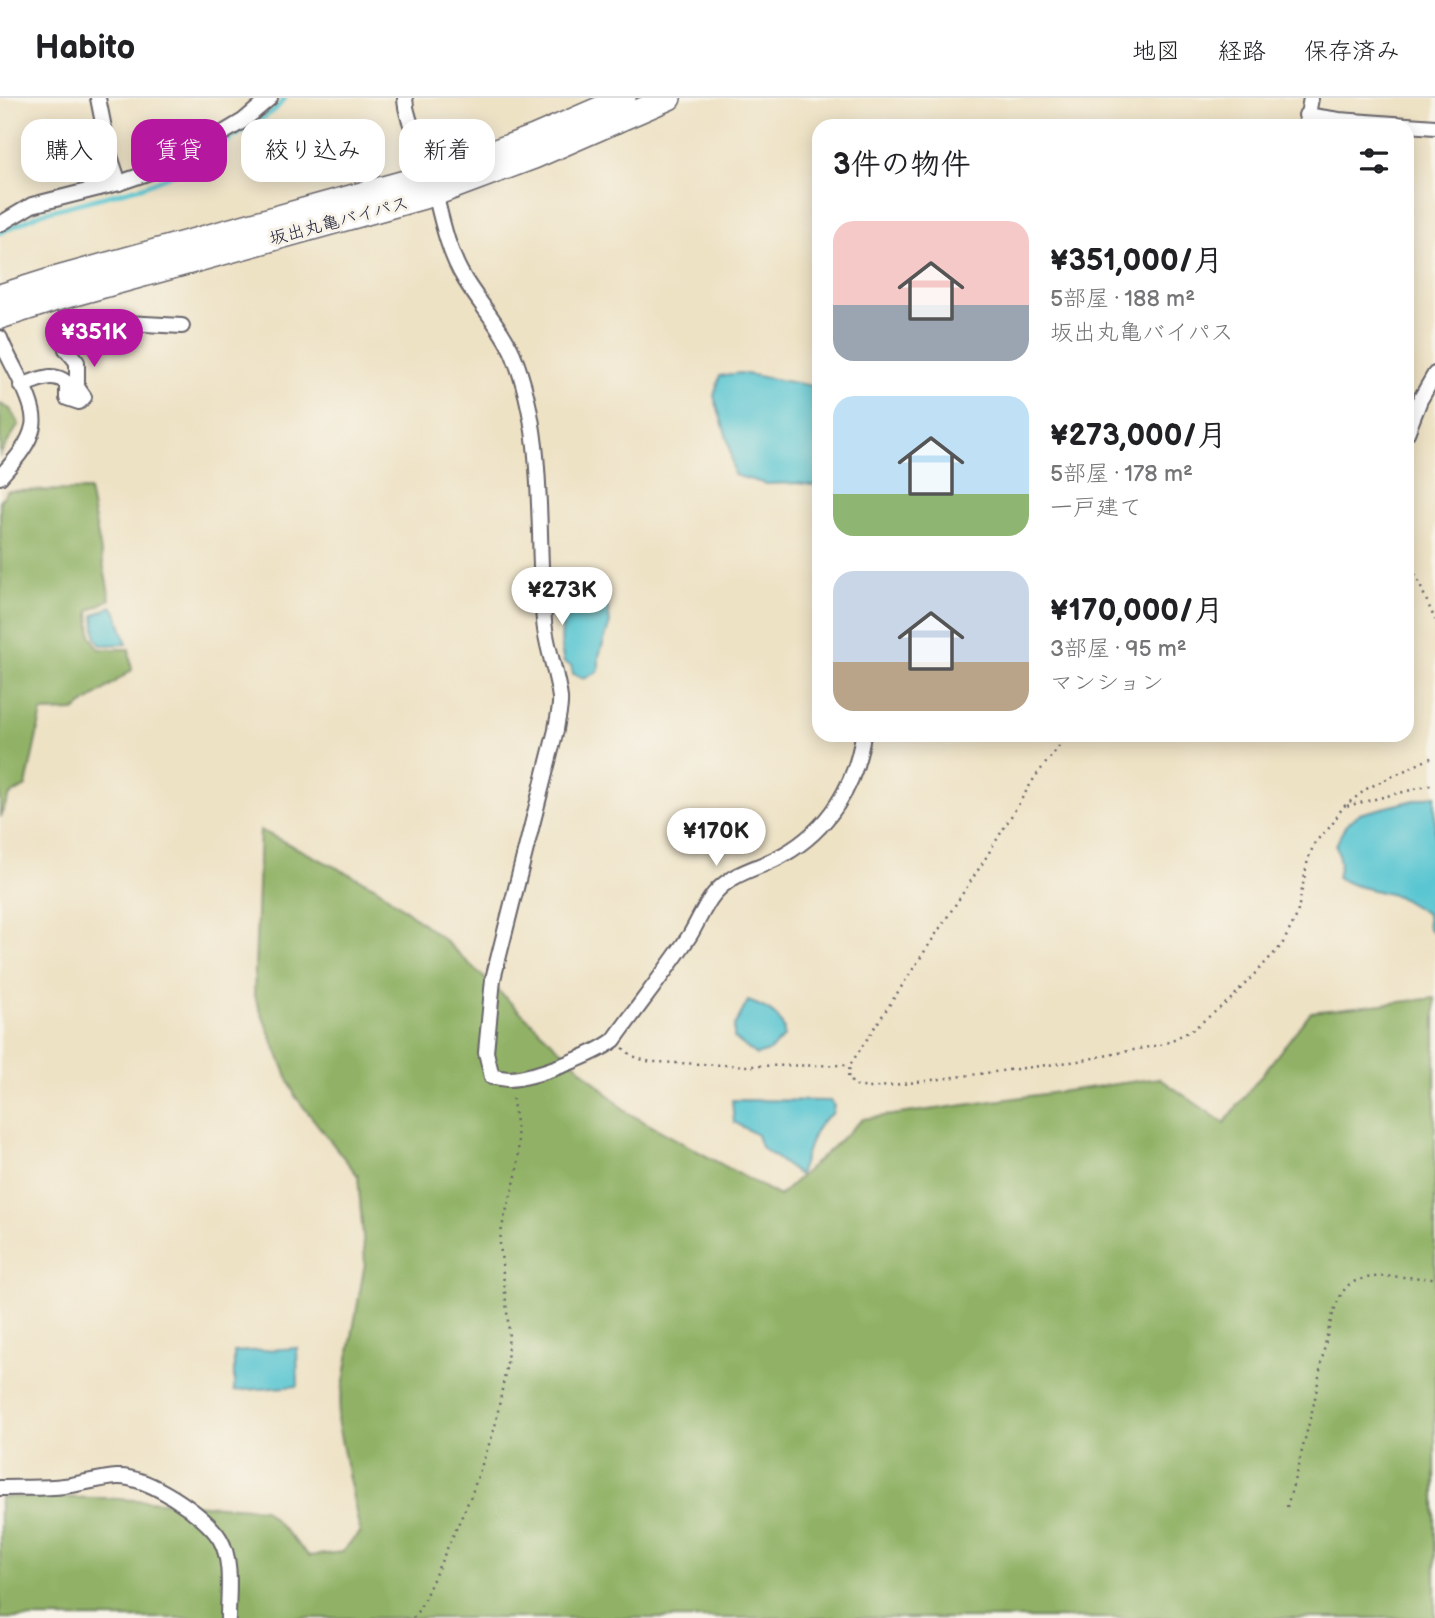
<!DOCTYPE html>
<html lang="ja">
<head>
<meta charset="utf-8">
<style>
  body { margin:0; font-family:"Balsamiq Sans","Klee One",sans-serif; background:#f6f6f6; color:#202124; height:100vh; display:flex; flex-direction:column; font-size:26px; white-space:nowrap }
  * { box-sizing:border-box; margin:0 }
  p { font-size:23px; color:#757577 }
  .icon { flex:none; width:38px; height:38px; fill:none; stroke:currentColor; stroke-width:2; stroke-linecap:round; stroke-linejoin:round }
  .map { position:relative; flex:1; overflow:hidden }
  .drawer { position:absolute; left:812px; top:21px; width:602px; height:623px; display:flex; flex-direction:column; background:#fff; border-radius:21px; box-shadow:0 4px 18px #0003 }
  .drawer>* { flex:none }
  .banner { position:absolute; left:21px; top:21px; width:665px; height:63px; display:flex; gap:14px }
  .price { position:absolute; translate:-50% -60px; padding:0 16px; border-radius:24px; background:#fff; color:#222; font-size:23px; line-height:46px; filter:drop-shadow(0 2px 4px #0008) }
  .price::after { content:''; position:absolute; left:50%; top:42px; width:21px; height:16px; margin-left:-10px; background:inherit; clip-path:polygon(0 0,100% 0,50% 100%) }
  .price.on { background:#b5179e; color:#fff }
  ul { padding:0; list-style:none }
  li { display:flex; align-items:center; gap:21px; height:175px; padding:0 21px }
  li span { display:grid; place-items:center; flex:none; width:196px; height:140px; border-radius:21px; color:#555 }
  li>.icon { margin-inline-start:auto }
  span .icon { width:84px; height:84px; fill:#fffc; stroke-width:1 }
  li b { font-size:30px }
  h2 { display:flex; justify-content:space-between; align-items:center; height:84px; padding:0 21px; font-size:30px }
  .tag { padding:0 24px; border-radius:21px; background:#fff; box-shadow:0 4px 18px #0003; font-size:24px; line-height:63px }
  .tag.on { background:#b5179e; color:#fff }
  header { display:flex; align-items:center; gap:42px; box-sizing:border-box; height:98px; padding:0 35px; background:#fff; border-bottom:2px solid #e0e0e0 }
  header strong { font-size:33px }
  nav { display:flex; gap:38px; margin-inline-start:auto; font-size:24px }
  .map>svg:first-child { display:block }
  .forest { fill:#91b266; stroke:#5a6a50; stroke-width:2 }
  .water { fill:#5ac6d2; stroke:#3e7486; stroke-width:2 }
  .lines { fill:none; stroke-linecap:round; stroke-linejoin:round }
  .stream { stroke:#5ac6d2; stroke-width:4.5 }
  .minor-casing { stroke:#69656b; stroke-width:18 }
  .trunk-casing { stroke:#69656b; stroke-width:26 }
  .path { stroke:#69656b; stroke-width:2.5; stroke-dasharray:2 5; stroke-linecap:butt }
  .minor { stroke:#fff; stroke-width:14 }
  .trunk { stroke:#fff; stroke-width:23 }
  .labels { text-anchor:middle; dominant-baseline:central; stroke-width:6; stroke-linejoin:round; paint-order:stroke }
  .street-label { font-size:18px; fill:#22223b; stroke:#f7f3e8 }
</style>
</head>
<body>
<header>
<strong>Habito</strong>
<nav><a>地図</a><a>経路</a><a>保存済み</a></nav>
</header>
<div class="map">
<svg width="1435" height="1520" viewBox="0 0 1435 1520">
  <rect width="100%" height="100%" fill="#f7f3e8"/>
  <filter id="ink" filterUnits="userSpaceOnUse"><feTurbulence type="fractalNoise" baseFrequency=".0143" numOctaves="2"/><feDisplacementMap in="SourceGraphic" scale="14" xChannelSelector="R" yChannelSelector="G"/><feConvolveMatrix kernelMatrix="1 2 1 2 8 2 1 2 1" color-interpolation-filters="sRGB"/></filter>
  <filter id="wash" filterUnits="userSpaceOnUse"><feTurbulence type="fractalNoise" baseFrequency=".00686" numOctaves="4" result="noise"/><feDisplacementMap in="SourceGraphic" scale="28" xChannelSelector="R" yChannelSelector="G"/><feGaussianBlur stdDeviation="1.57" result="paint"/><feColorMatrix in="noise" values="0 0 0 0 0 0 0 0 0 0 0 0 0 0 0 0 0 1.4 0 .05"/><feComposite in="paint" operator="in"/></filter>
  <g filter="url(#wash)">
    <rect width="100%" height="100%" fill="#eee2c5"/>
    <g class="forest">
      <polygon points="0,306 10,311 19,326 0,357"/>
      <polygon points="89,392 110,501 89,513 91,538 99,551 129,551 132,572 74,613 42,614 26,688 9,698 0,719 0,403 7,393"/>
      <polygon points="260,732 376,789 443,841 628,1015 779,1098 863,1021 1159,980 1224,1025 1311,914 1435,900 1435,1520 0,1520 0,1399 104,1400 264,1411 309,1458 342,1454 360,1434 337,1322 365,1165 358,1078 295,998 254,897"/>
    </g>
    <g class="water">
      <polygon points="740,275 819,289 819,388 797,385 766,386 734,377 729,346 714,298 720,278"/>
      <path d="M585,491L600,493L606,497L610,525L599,558V573L584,581L573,576L571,567L564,565C560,551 559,503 574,494C577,492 581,492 585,491Z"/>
      <polygon points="112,508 116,514 127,546 101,547 96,540 94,517"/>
      <polygon points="1435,697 1435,835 1428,830 1427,816 1397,798 1353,787 1337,780 1340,765 1336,747 1345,728 1359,716"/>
      <path d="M748,903C765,909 786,918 784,939L769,953L756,957L734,940V929Z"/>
      <path d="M732,1002L831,1003L834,1008L832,1016C812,1025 807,1057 799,1077L761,1049L757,1037L734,1024Z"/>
      <polygon points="297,1250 298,1288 234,1293 234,1254"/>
    </g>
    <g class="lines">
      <polyline class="stream" points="0,135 42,115 142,89 179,74 258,24 276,11 285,0"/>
    </g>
  </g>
  <g filter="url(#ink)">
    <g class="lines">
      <defs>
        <g id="minor">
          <polyline points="98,0 109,55 119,85"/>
          <path d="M405,0C406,24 420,42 427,65C439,103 443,145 464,180C478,204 502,230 513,256C547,340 536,434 544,523C546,549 557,574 560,600C561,610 557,622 556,632L493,881L486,954L492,979C498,979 504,981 509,981C535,980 594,957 614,942C639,907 666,873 690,837C698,824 704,808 714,796C733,773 759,771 783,757C828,732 856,687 863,637"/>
          <polyline points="1306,17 1339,22 1435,29"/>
          <polyline points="1306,28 1311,0"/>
          <polyline points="0,126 32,107 119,85 168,68 243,23 270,0"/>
          <path d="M0,240C8,263 38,305 33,328C29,348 13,364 0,379"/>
          <path d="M21,288C38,282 52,273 67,285V300L79,304L84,299L77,289V264L66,251L63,237L73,226L88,223L182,228"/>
          <polyline points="1407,335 1420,302 1435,276"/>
          <path d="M0,1390C21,1389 43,1391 64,1388C82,1386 100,1380 117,1379C146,1377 205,1416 220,1441C233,1463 228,1495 228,1520"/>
        </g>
        <g id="trunk">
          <polyline points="0,198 54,181 430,77 534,39 624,0"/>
          <polyline points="0,219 53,202 435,96 534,59 669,0"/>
        </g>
      </defs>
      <use href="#minor" class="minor-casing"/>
      <use href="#trunk" class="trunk-casing"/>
      <g class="path">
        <polyline points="1407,457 1435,522"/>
        <polyline points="1068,637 1035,679 982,766 850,967 848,980 855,988 871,990 1078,963 1164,946 1192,932 1230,902 1282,847 1297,817 1308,761 1315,744 1331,728 1343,709 1368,690 1435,658"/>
        <polyline points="1347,708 1435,686"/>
        <path d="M623,950C632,959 642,963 655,964L747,968L850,967"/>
        <path d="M1287,1409C1296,1376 1305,1342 1313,1309C1320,1282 1328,1201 1350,1186C1369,1173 1412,1181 1435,1180"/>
        <path d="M413,1520L420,1510L471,1398L495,1329L507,1265L509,1233L500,1146C501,1121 513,1097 517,1072C521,1047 515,1021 512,996"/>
      </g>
      <use href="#minor" class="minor"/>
      <use href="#trunk" class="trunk"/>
    </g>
  </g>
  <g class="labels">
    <g class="street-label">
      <text transform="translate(339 123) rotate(-15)">坂出丸亀バイパス</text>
    </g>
  </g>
</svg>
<b class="price on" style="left:94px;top:271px">¥351K</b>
<b class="price" style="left:562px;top:529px">¥273K</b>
<b class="price" style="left:716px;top:770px">¥170K</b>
<div class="banner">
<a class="tag">購入</a>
<a class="tag on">賃貸</a>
<a class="tag">絞り込み</a>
<a class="tag">新着</a>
</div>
<section class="drawer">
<h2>3件の物件<svg class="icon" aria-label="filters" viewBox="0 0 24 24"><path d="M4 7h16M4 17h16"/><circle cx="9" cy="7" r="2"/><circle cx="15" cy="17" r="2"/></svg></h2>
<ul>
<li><span style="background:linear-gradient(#f6c9c9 60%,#9aa5b1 0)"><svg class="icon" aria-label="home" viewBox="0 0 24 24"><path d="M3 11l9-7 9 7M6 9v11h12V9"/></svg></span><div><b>¥351,000/月</b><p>5部屋 · 188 m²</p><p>坂出丸亀バイパス</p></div></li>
<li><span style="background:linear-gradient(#bfe0f5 70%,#8fb573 0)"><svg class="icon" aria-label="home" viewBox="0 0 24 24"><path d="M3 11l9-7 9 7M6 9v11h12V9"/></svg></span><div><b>¥273,000/月</b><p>5部屋 · 178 m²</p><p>一戸建て</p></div></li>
<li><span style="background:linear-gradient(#c9d6e8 65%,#b9a48a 0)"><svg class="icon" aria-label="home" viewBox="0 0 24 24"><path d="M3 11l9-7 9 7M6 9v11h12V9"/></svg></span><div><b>¥170,000/月</b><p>3部屋 · 95 m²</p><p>マンション</p></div></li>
</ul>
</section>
</div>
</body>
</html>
